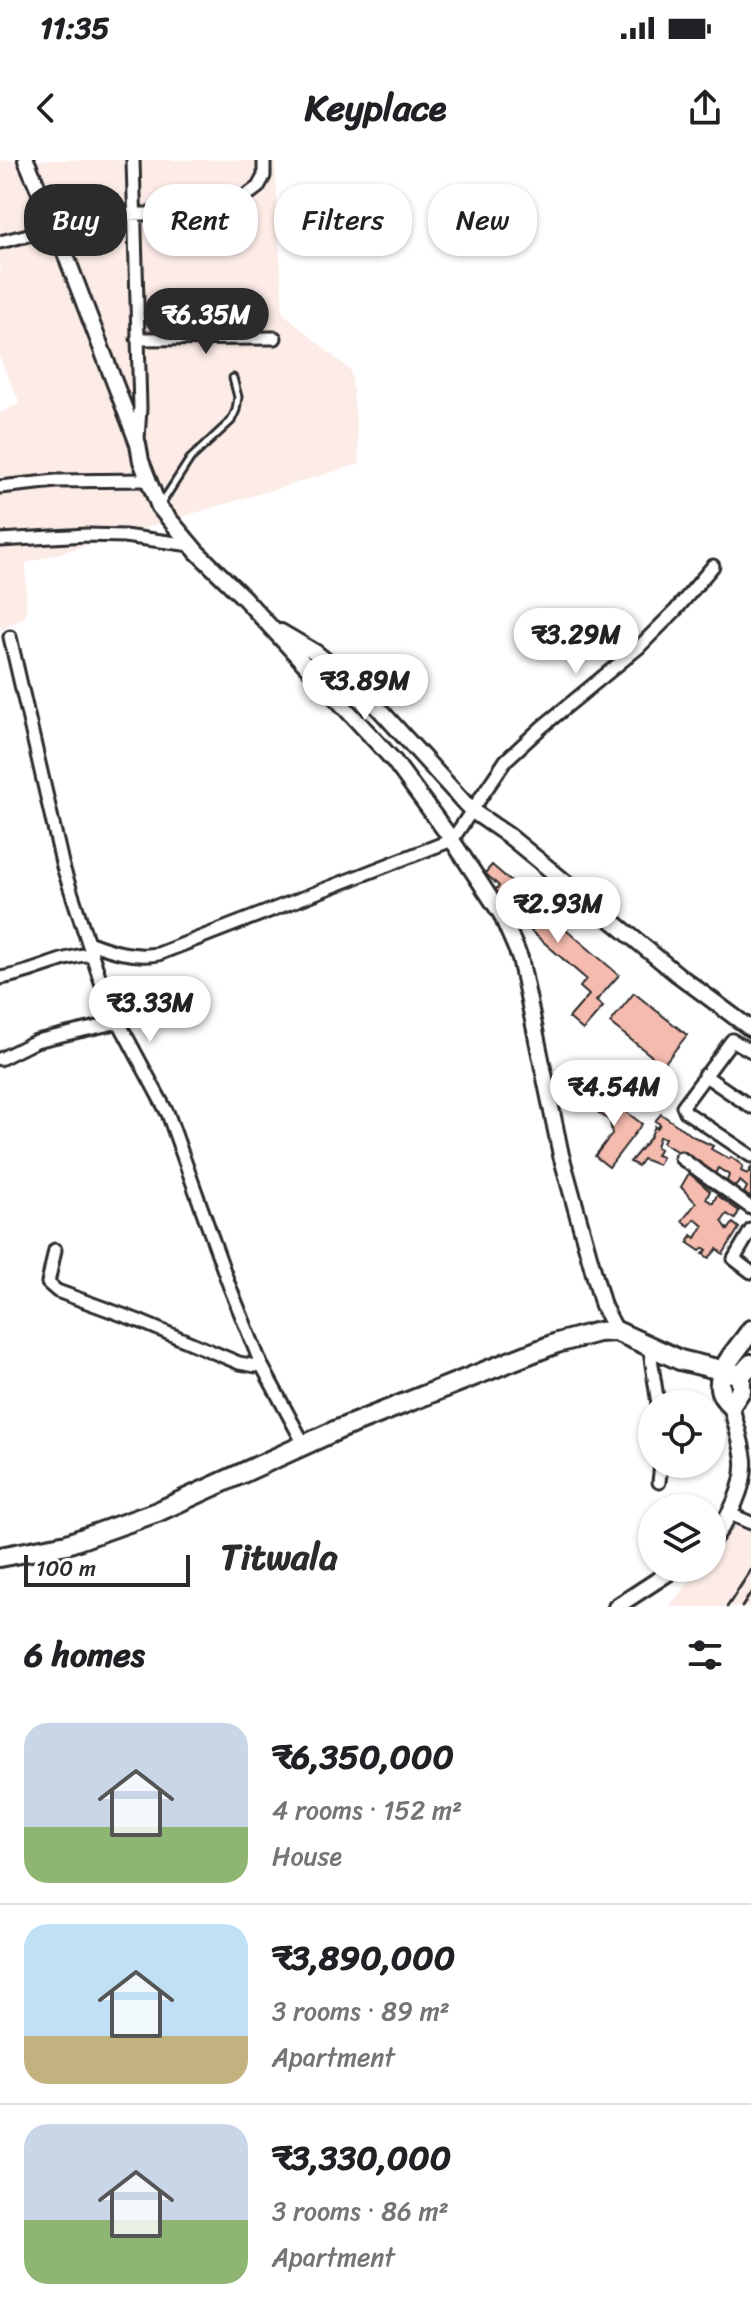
<!DOCTYPE html>
<html lang="en">
<head>
<meta charset="utf-8">
<style>
	:root { --surface:#fff; --page:#f2f2f2; --text:#202124; --muted:#757577; --line:#e0e0e0; --accent:#2b2b2b }
	body { margin:0; font-family:Sriracha,sans-serif; background:var(--page); color:var(--text); height:100vh; display:flex; flex-direction:column; font-size:30px; white-space:nowrap }
	* { box-sizing:border-box; margin:0 }
	p { font-size:26px; color:var(--muted) }
	.icon { flex:none; width:44px; height:44px; fill:none; stroke:currentColor; stroke-width:2; stroke-linecap:round; stroke-linejoin:round }
	.map { position:relative; height:1447px; overflow:hidden }
	.sheet { display:flex; flex-direction:column; background:var(--surface); flex:1 }
	.sheet>* { flex:none }
	.banner { position:absolute; left:24px; top:24px; width:704px; height:72px; display:flex; gap:16px }
	.buttons { position:absolute; left:638px; top:1230px; display:grid; gap:16px }
	.buttons a { display:grid; place-items:center; width:88px; height:88px; border-radius:50%; background:var(--surface); box-shadow:0 2px 6px #0004; font-size:40px }
	.scale { position:absolute; left:24px; bottom:20px; width:166px; box-sizing:border-box; padding-left:8px; border:4px solid #2b2b2b; border-top:0; font-size:22px; line-height:28px; white-space:nowrap; color:#2b2b2b; -webkit-text-stroke:6px #fff; paint-order:stroke }
	.price { position:absolute; translate:-50% -68px; padding:0 18px; border-radius:28px; background:#fff; color:#222; font-size:26px; line-height:52px; filter:drop-shadow(0 2px 4px #0008) }
	.price::after { content:''; position:absolute; left:50%; top:48px; width:24px; height:18px; margin-left:-12px; background:inherit; clip-path:polygon(0 0,100% 0,50% 100%) }
	.price.selected { background:var(--accent); color:#fff }
	ul { padding:0; list-style:none }
	li { display:flex; align-items:center; gap:24px; height:200px; padding:0 24px }
	li+li { border-top:2px solid var(--line) }
	li span { display:grid; place-items:center; flex:none; width:224px; height:160px; border-radius:24px; color:#555 }
	li>.icon { margin-inline-start:auto }
	span .icon { width:96px; height:96px; fill:#fffc; stroke-width:1 }
	li b { font-size:34px }
	h2 { display:flex; justify-content:space-between; align-items:center; height:96px; padding:0 24px; font-size:34px }
	.chip { padding:0 28px; border-radius:32px; background:var(--surface); box-shadow:0 2px 6px #0004; font-size:28px; line-height:72px }
	.chip.selected { background:var(--accent); color:#fff }
	.status { display:flex; justify-content:space-between; align-items:center; height:56px; padding:0 40px; background:var(--surface); direction:ltr }
	.status svg { height:22px; fill:currentColor }
	header { display:flex; justify-content:space-between; align-items:center; height:104px; padding:0 24px; background:var(--surface); font-size:36px; font-weight:700 }
	.map>svg:first-child { display:block }
	.built { fill:#fcebe7 }
	.building { fill:#f5bbae; stroke:#2b2b2b; stroke-width:2 }
	.lines { fill:none; stroke-linecap:round; stroke-linejoin:round }
	.service-casing { stroke:#2b2b2b; stroke-width:11 }
	.minor-casing { stroke:#2b2b2b; stroke-width:17 }
	.tertiary-casing { stroke:#2b2b2b; stroke-width:20 }
	.primary-casing { stroke:#2b2b2b; stroke-width:24 }
	.service { stroke:#fff; stroke-width:5 }
	.minor { stroke:#fff; stroke-width:11 }
	.tertiary { stroke:#fff; stroke-width:14 }
	.primary { stroke:#fff; stroke-width:18 }
	.rail { stroke:#2b2b2b; stroke-width:3 }
	.labels { text-anchor:middle; dominant-baseline:central; stroke-width:6; stroke-linejoin:round; paint-order:stroke }
	.district-label { font-size:36px; font-weight:bold; fill:#2b2b2b; stroke:#fff }
</style>
</head>
<body>
<div class="status"><b>11:35</b><svg viewBox="0 0 49 12"><path d="M0 12V9h3v3zM5 12V6h3v6zM10 12V3h3v9zM15 12V0h3v12zM26 1h20v11H26zM47 4h2v5h-2z"/></svg></div>
<header><svg class="icon" aria-label="back" viewBox="0 0 24 24"><path d="M15 5l-7 7 7 7"/></svg>Keyplace<svg class="icon" aria-label="share" viewBox="0 0 24 24"><path d="M12 15V3M7 8l5-5 5 5M5 13v7h14v-7"/></svg></header>
<div class="map">
<svg width="751" height="1447" viewBox="0 0 751 1447">
	<rect width="100%" height="100%" fill="#fff"/>
	<filter id="ink" filterUnits="userSpaceOnUse"><feTurbulence type="fractalNoise" baseFrequency=".0125" numOctaves="2"/><feDisplacementMap in="SourceGraphic" scale="16" xChannelSelector="R" yChannelSelector="G"/><feConvolveMatrix kernelMatrix="1 2 1 2 8 2 1 2 1" color-interpolation-filters="sRGB"/></filter>
	<g filter="url(#ink)">
		<path class="built" d="M0,0H275L283,153L351,211L360,304L26,403V456L0,471V253L20,243L0,199Z
			M736,1363L751,1372V1447H669L700,1408H712V1393Z"/>
		<path class="building" d="M492,705L619,815L596,841L603,847L583,870L569,858L589,835L580,827L586,819L494,739L498,734L494,731L499,726L485,713Z
			M634,833L687,875L663,905L610,863Z
			M599,931L642,964L609,1007L595,996L612,974L610,961L588,945Z
			M661,954L694,977L713,986L711,989L729,999L731,997L743,1006L741,1011L747,1014L751,1008V1038L744,1033L747,1027L740,1021L735,1027L727,1021L729,1015L718,1008L715,1014L663,983L665,978L659,977L656,987L660,989L656,995L662,997L658,1005L643,999L638,1006L630,1002L650,978L655,966L657,969L660,964L655,961Z
			M689,1013L710,1031L706,1039L713,1043L717,1035L739,1051L735,1059L727,1054L722,1061L728,1070L733,1063L739,1068L723,1094L717,1089L709,1098L703,1094L707,1090L704,1088L700,1091L688,1083L692,1075L696,1078L703,1066L695,1059L689,1066L682,1061L696,1043L681,1027Z"/>
		<g class="lines">
			<g class="service-casing">
				<path id="service" d="M161,344L190,299L231,261L236,250L238,237L233,218"/>
			</g>
			<g class="minor-casing">
				<path id="minor" d="M133,0L140,248L138,279
					M0,82L109,55L213,52L238,42L258,27L264,16V0
					M137,179L275,178
					M0,327L56,321L147,320
					M0,380L87,375L124,376L191,385
					M10,477L63,707L107,840L168,954L229,1125L261,1204L305,1286
					M88,782C111,791 133,798 158,794L452,680L506,600L543,566L638,488L675,451L713,406
					M0,818C35,813 57,797 92,794
					M751,891L732,880L683,946L686,952L751,996
					M0,899L36,881L119,862
					M704,915L751,947
					M681,998L751,1048
					M751,1070L734,1099L751,1112
					M55,1090L48,1123L57,1131L139,1161L239,1203L256,1206L261,1204
					M649,1185L658,1244
					M659,1322L661,1304
					M728,1353L751,1363"/>
			</g>
			<g class="tertiary-casing">
				<path id="tertiary" d="M26,0L55,67L138,284L141,301L159,347L197,392L243,437L394,601L452,680L501,754L520,798L561,995L603,1146L616,1171
					M281,472L315,492L361,529L471,650L509,676L677,814L751,869
					M712,1380C728,1361 746,1326 744,1300C742,1282 735,1263 731,1245
					M616,1447L676,1408"/>
			</g>
			<g class="primary-casing">
				<path id="primary" d="M751,1170C737,1192 702,1221 731,1245L741,1230V1215L751,1204
					M0,1397L67,1384L157,1352L337,1270L557,1183L598,1172L616,1171L680,1200L741,1215"/>
			</g>
			<use href="#service" class="service"/>
			<use href="#minor" class="minor"/>
			<use href="#tertiary" class="tertiary"/>
			<use href="#primary" class="primary"/>
			<path class="rail" d="M727,1447L751,1410
				M742,1447L751,1433"/>
		</g>
	</g>
	<g class="labels">
		<g class="district-label">
			<text x="279" y="1397">Titwala</text>
		</g>
	</g>
</svg>
<div class="buttons">
<a><svg class="icon" aria-label="locate" viewBox="0 0 24 24"><circle cx="12" cy="12" r="6"/><path d="M12 2v4M12 18v4M2 12h4M18 12h4"/></svg></a>
<a><svg class="icon" aria-label="layers" viewBox="0 0 24 24"><path d="M12 4l9 5-9 5-9-5zM3 14l9 5 9-5"/></svg></a>
</div>
<div class="scale">100 m</div>
<b class="price selected" style="left:206px;top:196px">₹6.35M</b>
<b class="price" style="left:576px;top:516px">₹3.29M</b>
<b class="price" style="left:365px;top:562px">₹3.89M</b>
<b class="price" style="left:558px;top:785px">₹2.93M</b>
<b class="price" style="left:150px;top:884px">₹3.33M</b>
<b class="price" style="left:614px;top:968px">₹4.54M</b>
<div class="banner">
<a class="chip selected">Buy</a>
<a class="chip">Rent</a>
<a class="chip">Filters</a>
<a class="chip">New</a>
</div>
</div>
<section class="sheet">
<h2>6 homes<svg class="icon" aria-label="filters" viewBox="0 0 24 24"><path d="M4 7h16M4 17h16"/><circle cx="9" cy="7" r="2"/><circle cx="15" cy="17" r="2"/></svg></h2>
<ul>
<li><span style="background:linear-gradient(#c9d6e8 65%,#8fb573 0)"><svg class="icon" aria-label="home" viewBox="0 0 24 24"><path d="M3 11l9-7 9 7M6 9v11h12V9"/></svg></span><div><b>₹6,350,000</b><p>4 rooms · 152 m²</p><p>House</p></div></li>
<li><span style="background:linear-gradient(#bfe0f5 70%,#c2b280 0)"><svg class="icon" aria-label="home" viewBox="0 0 24 24"><path d="M3 11l9-7 9 7M6 9v11h12V9"/></svg></span><div><b>₹3,890,000</b><p>3 rooms · 89 m²</p><p>Apartment</p></div></li>
<li><span style="background:linear-gradient(#c9d6e8 60%,#8fb573 0)"><svg class="icon" aria-label="home" viewBox="0 0 24 24"><path d="M3 11l9-7 9 7M6 9v11h12V9"/></svg></span><div><b>₹3,330,000</b><p>3 rooms · 86 m²</p><p>Apartment</p></div></li>
</ul>
</section>
</body>
</html>
